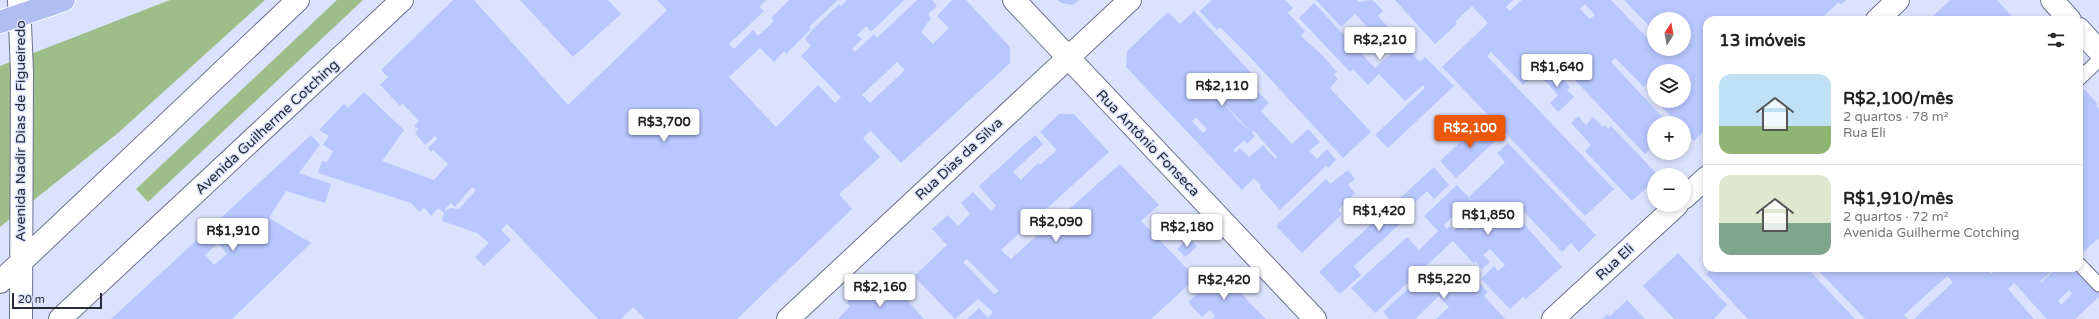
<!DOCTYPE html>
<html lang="pt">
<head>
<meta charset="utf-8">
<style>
	:root { --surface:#fff; --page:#f2f2f2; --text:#222; --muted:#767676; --line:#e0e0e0; --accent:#ea580c }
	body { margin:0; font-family:"Varela Round",sans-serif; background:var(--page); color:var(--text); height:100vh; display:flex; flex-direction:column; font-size:15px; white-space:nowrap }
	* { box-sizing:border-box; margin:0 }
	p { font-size:13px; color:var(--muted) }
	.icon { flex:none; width:22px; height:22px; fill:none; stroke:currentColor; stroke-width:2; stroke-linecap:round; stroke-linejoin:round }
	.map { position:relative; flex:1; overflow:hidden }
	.panel { position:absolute; left:1703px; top:16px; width:380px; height:256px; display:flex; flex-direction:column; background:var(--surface); border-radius:12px; box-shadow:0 2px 6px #0003 }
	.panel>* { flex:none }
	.needle { width:26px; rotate:11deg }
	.buttons { position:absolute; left:1647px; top:12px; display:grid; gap:8px }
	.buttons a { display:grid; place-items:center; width:44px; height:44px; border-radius:50%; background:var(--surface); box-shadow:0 2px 6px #0003; font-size:20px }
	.scale { position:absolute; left:12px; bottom:10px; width:90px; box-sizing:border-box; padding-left:4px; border:2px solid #272b37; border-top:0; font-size:11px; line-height:14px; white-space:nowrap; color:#272b37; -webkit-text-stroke:3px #dbe2fd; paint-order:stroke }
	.price { position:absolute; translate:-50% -34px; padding:0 9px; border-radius:4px; background:#fff; color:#222; font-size:13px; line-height:26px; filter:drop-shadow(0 1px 2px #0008) }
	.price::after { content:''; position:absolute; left:50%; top:24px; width:12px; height:9px; margin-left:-6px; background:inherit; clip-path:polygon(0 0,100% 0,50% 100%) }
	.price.current { background:var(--accent); color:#fff }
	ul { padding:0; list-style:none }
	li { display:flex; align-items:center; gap:12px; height:100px; padding:0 16px }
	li+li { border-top:1px solid var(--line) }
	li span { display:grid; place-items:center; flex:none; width:112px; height:80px; border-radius:12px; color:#555 }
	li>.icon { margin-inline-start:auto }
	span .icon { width:48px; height:48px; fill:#fffc; stroke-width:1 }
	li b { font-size:17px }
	h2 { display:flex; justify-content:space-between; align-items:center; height:48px; padding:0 16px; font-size:17px }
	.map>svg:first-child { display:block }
	.green { fill:#9dbe89 }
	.building { fill:#b8c7ff; fill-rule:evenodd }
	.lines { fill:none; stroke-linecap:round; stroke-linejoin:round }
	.service-casing { stroke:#69718f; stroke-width:15 }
	.minor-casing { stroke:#69718f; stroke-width:24 }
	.tertiary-casing { stroke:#69718f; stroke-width:24 }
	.secondary-casing { stroke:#69718f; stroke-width:24 }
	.trunk-casing { stroke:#fff; stroke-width:24 }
	.service { stroke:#fff; stroke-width:13 }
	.minor { stroke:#fff; stroke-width:22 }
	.tertiary { stroke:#fff; stroke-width:22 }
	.secondary { stroke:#fff; stroke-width:22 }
	.trunk { stroke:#b0bef2; stroke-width:22 }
	.labels { text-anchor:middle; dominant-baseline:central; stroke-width:3; stroke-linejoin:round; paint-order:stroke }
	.street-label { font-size:14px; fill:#272b37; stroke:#dbe2fd }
</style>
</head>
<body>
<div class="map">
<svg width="2099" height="319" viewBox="0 0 2099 319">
	<rect width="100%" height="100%" fill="#dbe2fd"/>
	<path class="green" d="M170,0H265L118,133L0,227V66Z
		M337,0H363L148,202L136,189Z"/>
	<path class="building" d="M453,0H474L568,105L667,10L657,0H766L759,7L764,11L729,44L734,49L753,30L758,36L774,21L771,18L789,0H838L809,27L811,29L786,54L784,51L774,62L760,48L729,77L776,127L818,85L835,103L841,97L801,56L811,46L805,39L811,31L839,4L841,6L847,0H904L871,32L866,26L857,35L862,39L852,49L855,52L874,34L877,38L917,0H932L937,6L928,14L931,18L921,32L933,44L949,28L937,16L952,0H966L1010,47V63L901,163L871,131L868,133L863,138L880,157L839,194L852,209L737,319H645L633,307L621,319H598L507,224L501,230L511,240L484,266L475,257L489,243L477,233L442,221L444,213L438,208L431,216L424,207L420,212L411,203L318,173L322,161L327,162L333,151L323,145L329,136L319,130L344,104L348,108L364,92L404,130L382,161L434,180L448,164L433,150L431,152L428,148L437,139L435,136L425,145L415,133L418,129L414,126L419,121L402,103L400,106L380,85L388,77L381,70ZM897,62L905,70L870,103L862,95ZM472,187L476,190L459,209L450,208L446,211L445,209L451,203L455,207Z
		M520,0H608L621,14L573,57Z
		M1058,0H1079L1073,5L1061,3Z
		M1212,0H1285L1293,8L1288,13L1305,31L1301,36L1322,55L1337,72L1334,74L1338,79L1330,88L1371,132L1343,158L1249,56L1220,27L1217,30L1200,11Z
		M1316,0H1357L1359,2L1373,0L1383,11L1378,16L1420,62L1425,57L1454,86L1388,148L1375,135L1425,88L1423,85L1405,101L1379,74L1368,85L1353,69L1350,72L1299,18L1314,3L1375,68L1392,53L1355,14L1341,27Z
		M1395,0H1513L1506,7L1510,11L1522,0H1611L1654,45V49L1660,51L1662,49H1684V19H1654V31L1624,0H1846L1841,5L1839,2L1819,20H1707V128L1694,141L1684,131V123H1677L1656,101H1684V71H1654V80L1653,79L1644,87L1615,58L1611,62L1668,123H1654V145L1645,154L1553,57L1523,85L1491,52L1487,56L1614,189L1585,216L1442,67L1488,23L1472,6L1455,22L1457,24L1435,44ZM1585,4L1595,15L1590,19L1580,9Z
		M1950,0H1997L2015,20H1933L1931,18Z
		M1194,11L1256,78L1254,80L1259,86L1256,90L1269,103L1261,111L1292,144L1308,129L1320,142L1309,151L1317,159L1327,149L1336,160L1328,168L1326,166L1280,210L1260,188L1261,185L1254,178L1242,190L1126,67L1127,51L1168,12L1180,24ZM1220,99L1252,133L1254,131L1277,157L1276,159L1263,145L1249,157L1240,148L1235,153L1234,150L1244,140L1247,144L1255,136L1236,118ZM1196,118L1207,129L1203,133L1192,121Z
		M1550,65L1570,87L1567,90L1574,97L1558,112L1550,103L1558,95L1540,76Z
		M1654,84V99L1647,91Z
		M2081,86L2098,104L2096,106L2099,109V238L2082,253L2079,250V151L2082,148L2079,145V88Z
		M1059,114H1074L1109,152L1001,250L1011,259L1066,209L1068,210L1120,164L1159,205L1141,221L1196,278L1151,319H967L979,308L988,318L993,312L978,299L955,319L914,276L947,245L932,229L948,215L958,226L970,214L961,203L973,192L991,211L996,206L979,186L1035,135L1043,144L1013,172L1021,180L1038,163L1040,165L1057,150L1040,132ZM967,259L999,291L994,294L963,262Z
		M1578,116L1586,125L1593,117L1603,127L1605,125L1608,129L1611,126L1658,175H1654V181L1632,201L1585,151L1591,145L1571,123Z
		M1485,119L1499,134L1493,140L1495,141L1456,178L1440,161Z
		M311,135L320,145L299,173L331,184L325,203L286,191L269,218L311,243L232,319H111ZM218,243L227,254L214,265L205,255Z
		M1508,143L1596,235L1579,252L1571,243L1562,252L1514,201L1508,206L1562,267L1526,299L1523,297L1510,309L1481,279L1494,266L1498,271L1505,265L1490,249L1483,255L1490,262L1482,269L1476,262L1474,264L1453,241L1375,313L1351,288L1407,237L1419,250L1438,231L1424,216L1457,185L1483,213L1469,197L1505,162L1497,153ZM1455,214L1468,228L1465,230L1460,224L1454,230L1450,226L1447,229L1444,225Z
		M1434,167L1449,185L1434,199L1427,191L1410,207L1414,211L1354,266L1361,275L1340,294L1319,272Z
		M1348,170L1355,179L1348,185L1355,193L1338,210L1342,214L1302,253L1276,226L1326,179L1330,184Z
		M1189,238L1197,246L1186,257L1177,249Z
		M1678,253L1727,305L1714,319H1674L1643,286Z
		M1713,268H1807L1855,319H1748L1706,274Z
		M1816,268H1986L1991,274L1994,271L1991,268H2077L2099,291V297L2075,319H2047L2014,283L2008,289L2034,319H1914L1953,282L1947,276L1904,315L1908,319H1865ZM2051,271L2052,272L2041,283L2040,282ZM2069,290L2072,294L2061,305L2058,301Z
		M1434,270L1449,287L1456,280L1458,291L1473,276L1488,292L1484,296L1505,319H1436L1449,307L1439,296L1415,319H1389L1383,312L1424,274L1427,278Z
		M1221,271L1251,304L1266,319H1212L1215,316L1210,310L1202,317L1188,302Z
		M863,287L881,306L898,290L924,319H838L850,306L846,303Z
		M1627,300L1645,319H1602L1608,314L1610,316Z"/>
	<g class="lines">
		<g class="service-casing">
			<path id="service" d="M2079,79L2099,60
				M2079,264L2099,285"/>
		</g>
		<g class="minor-casing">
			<path id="minor" d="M1014,0L1315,319
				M1877,20L1898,0
				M1684,198L1707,177
				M788,319L1130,0
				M1553,319L1677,205"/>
		</g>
		<g class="tertiary-casing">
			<path id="tertiary" d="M2052,0L2070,20
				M2079,29L2099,51"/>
		</g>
		<g class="secondary-casing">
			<path id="secondary" d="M19,0L22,72L21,319
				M0,282L298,0
				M60,319L402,0"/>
		</g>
		<g class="trunk-casing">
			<path id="trunk" d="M0,22L64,0"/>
		</g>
		<use href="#service" class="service"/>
		<use href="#minor" class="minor"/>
		<use href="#tertiary" class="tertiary"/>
		<use href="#secondary" class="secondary"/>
		<use href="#trunk" class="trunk"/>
	</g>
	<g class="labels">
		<g class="street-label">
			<text transform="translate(267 127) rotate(-43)">Avenida Guilherme Cotching</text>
			<text transform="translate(20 131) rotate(-90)">Avenida Nadir Dias de Figueiredo</text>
			<text transform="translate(1148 143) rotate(46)">Rua Antônio Fonseca</text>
			<text transform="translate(959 159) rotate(-43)">Rua Dias da Silva</text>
			<text transform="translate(1615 262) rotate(-43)">Rua Eli</text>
		</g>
	</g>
</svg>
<div class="buttons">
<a><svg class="needle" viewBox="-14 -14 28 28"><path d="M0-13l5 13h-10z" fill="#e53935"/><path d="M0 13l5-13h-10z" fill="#767676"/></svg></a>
<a><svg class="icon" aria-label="layers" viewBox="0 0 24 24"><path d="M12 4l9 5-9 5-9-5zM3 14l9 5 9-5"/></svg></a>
<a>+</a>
<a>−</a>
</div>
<div class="scale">20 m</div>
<b class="price" style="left:1380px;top:61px">R$2,210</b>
<b class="price" style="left:1557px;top:88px">R$1,640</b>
<b class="price" style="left:1222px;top:107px">R$2,110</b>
<b class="price" style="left:664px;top:143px">R$3,700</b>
<b class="price current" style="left:1470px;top:149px">R$2,100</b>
<b class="price" style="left:1379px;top:232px">R$1,420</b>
<b class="price" style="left:1488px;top:236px">R$1,850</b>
<b class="price" style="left:1056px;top:243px">R$2,090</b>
<b class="price" style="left:1187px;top:248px">R$2,180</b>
<b class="price" style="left:233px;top:252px">R$1,910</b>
<b class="price" style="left:1444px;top:300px">R$5,220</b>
<b class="price" style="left:1224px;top:301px">R$2,420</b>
<b class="price" style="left:880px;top:308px">R$2,160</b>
<section class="panel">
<h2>13 imóveis<svg class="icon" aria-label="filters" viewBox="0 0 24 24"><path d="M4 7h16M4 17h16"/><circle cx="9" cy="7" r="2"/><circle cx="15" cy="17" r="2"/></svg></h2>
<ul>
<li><span style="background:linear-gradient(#bfe0f5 65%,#8fb573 0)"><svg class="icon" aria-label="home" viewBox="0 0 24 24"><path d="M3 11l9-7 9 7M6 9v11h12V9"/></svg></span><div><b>R$2,100/mês</b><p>2 quartos · 78 m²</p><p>Rua Eli</p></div></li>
<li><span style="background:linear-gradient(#dfe7d0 60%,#7fa58c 0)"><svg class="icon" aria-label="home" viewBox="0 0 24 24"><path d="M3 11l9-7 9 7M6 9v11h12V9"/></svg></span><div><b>R$1,910/mês</b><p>2 quartos · 72 m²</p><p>Avenida Guilherme Cotching</p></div></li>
</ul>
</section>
</div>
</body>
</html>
